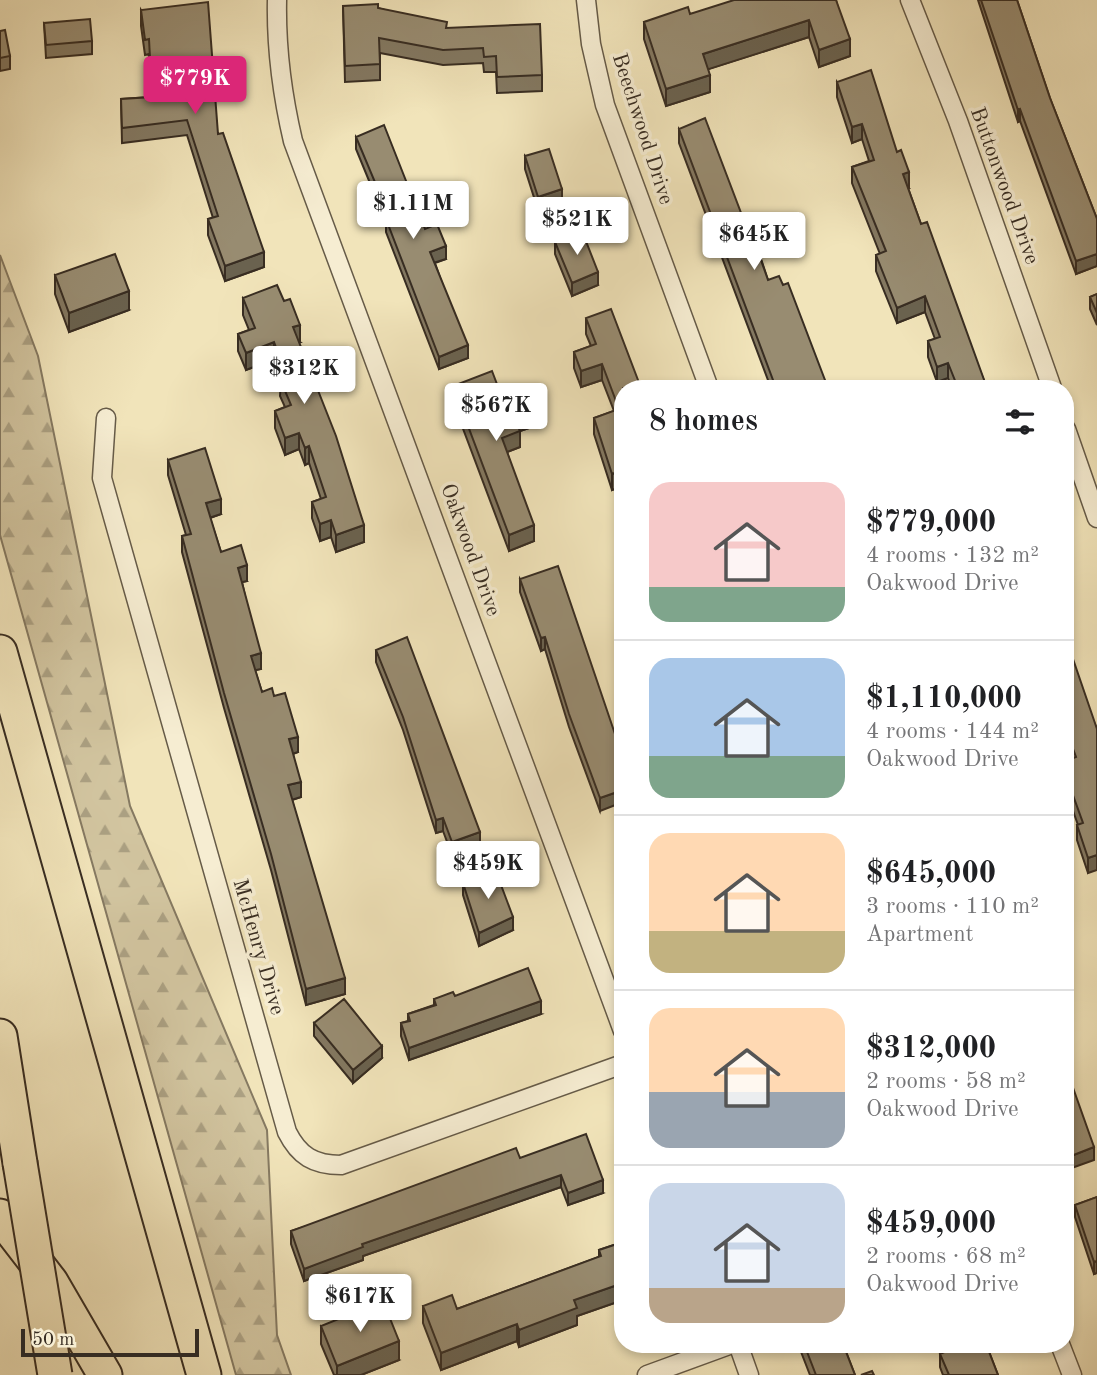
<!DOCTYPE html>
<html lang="en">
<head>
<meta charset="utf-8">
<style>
	:root { --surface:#fff; --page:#f2f2f2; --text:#202124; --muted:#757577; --line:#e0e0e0; --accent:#db2777 }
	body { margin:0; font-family:"Old Standard TT",serif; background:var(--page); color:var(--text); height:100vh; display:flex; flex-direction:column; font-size:26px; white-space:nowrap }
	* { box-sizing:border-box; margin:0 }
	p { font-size:23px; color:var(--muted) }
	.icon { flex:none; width:38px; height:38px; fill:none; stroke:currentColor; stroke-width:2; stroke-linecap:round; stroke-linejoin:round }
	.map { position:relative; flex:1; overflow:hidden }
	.details { position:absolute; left:614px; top:380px; width:460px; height:973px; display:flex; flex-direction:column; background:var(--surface); border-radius:28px; box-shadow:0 4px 10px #0003 }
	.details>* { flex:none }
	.scale { position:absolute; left:21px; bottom:18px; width:178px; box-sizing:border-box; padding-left:7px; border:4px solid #382d22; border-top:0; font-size:19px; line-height:24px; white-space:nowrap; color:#382d22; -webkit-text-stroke:5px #f6edd2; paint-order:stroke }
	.price { position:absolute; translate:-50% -60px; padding:0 16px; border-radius:7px; background:#fff; color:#222; font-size:23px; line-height:46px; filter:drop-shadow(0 2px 4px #0008) }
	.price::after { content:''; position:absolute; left:50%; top:42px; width:21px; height:16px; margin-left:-10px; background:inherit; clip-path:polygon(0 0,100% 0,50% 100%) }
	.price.on { background:var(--accent); color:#fff }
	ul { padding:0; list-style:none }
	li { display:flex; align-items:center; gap:21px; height:175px; padding:0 35px }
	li+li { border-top:2px solid var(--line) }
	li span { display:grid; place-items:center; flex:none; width:196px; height:140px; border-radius:21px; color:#555 }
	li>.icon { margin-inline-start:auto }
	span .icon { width:84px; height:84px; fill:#fffc; stroke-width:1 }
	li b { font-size:30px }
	h2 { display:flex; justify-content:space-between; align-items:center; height:84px; padding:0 35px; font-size:30px }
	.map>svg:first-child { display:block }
	.forest { fill:url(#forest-firs); stroke:#857961; stroke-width:2 }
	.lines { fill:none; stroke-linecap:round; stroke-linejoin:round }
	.street-casing { stroke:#665b48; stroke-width:21 }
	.highway-casing { stroke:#382d22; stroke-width:37 }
	.street { stroke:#f6edd2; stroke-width:18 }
	.highway { stroke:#f1e4ba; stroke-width:33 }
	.highway-bridge-casing { stroke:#382d22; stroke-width:37; stroke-linecap:butt }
	.highway-bridge { stroke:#f1e4ba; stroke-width:33 }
	.wall { fill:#837861; stroke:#382d22; stroke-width:2 }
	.shaded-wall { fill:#6a624f; stroke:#382d22; stroke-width:2 }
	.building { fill:#988c71; stroke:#382d22; stroke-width:2 }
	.labels { text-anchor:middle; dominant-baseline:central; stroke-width:7; stroke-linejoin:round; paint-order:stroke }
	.street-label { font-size:21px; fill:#382d22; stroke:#f6edd2 }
</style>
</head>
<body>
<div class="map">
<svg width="1097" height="1375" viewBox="0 0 1097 1375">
	<defs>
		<pattern id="forest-firs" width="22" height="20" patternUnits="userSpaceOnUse" patternTransform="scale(1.75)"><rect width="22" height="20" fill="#d2c5a0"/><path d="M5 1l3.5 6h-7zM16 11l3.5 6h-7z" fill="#aba082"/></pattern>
	</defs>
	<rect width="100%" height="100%" fill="#f1e4ba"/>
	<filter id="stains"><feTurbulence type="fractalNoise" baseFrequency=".00286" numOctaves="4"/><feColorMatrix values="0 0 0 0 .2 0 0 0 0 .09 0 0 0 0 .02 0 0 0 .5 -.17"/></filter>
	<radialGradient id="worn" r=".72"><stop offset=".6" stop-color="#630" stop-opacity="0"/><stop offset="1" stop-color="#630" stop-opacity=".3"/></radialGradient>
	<path class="forest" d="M0,255L38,356L130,806L267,1130L277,1335L291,1375H236L0,535Z"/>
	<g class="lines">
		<g class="street-casing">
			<path id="street" d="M277,0C276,49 282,94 293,141L623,1031
				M586,0L591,44L605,105L709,388
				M910,0L958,121L1052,388
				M106,418L102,478L287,1132C299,1156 314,1165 341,1165L623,1064
				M1066,429L1097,518
				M738,1344L749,1375
				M1060,1344L1072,1375
				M647,1375L732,1344"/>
		</g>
		<g class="highway-casing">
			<path id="highway" d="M0,652L204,1375
				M0,1036L20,1163
				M0,1216L51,1282L105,1375"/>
		</g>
		<use href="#street" class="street"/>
		<use href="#highway" class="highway"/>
		<g class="highway-bridge-casing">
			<path id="highway-bridge" d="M20,1163L55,1375"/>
		</g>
		<use href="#highway-bridge" class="highway-bridge"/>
	</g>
	<path class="wall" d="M836,0L850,56L819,67L809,37L708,69L710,92L666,106L644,39V22L690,14Z
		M978,0H1017L1050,98L1097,219V266L1076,274L1020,121L1018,122Z
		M343,6L378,8L447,28L542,75V91L497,93L496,72H484L483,63L443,65L380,53V80L345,82Z
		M141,10L218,134L264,267L225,281L208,235V219L213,218L187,135L122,143L121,99L151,97L149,54L145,55L141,26Z
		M44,23L92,41V54L46,58Z
		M0,31L10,56V69L0,71Z
		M837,82L909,188H908L921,224L987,388H952L948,378L937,382L928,357V341L935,339L925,312L897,323L876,271V255L880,254L852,183V167L869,161L862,139L852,143L837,97Z
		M679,129L743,218L765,254L760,256L768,280L828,388H771L679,143Z
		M356,137L425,229L446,259L435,263L468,358L439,369L386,232V222L356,149Z
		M525,156L562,202L538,210L525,169Z
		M555,242L598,285L572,296L555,254Z
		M55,275L129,310L69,332L55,294Z
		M1097,294V325L1090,309V297Z
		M243,298L300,342H299L364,542L336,552L331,537L320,541L312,518V502L321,499L309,463L305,465L299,449L285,455L275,428V411L285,407L280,396L281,379L274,359L246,370L238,351V334L249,330L243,315Z
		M586,318L623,388V486L612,490L594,434V418L614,411L602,380L581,387L574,368V352L591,346L586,334Z
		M453,386L503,400L529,428L520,431V447L507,452L534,541L509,551L453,402Z
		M168,460L221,514L210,518L221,552L247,581L242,582L261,669L255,670L262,692L274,696L298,752L293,754L301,797L292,800L345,994L306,1005L271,870L224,708L182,552V536L186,535L168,475Z
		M520,579L615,734L600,811L569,727L545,649L541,651L520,592Z
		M376,650L480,844L452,855L443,831L436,833L403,730L376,662Z
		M1066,661L1097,729L1088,873L1077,840V825H1078L1066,791V761L1071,759L1066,745Z
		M623,827V865L616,844V829Z
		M463,883L513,930L479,946L463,895Z
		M455,996L541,1014L409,1060L401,1036V1023L408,1021V1014L434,1005V999Z
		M314,1023L382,1058L353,1083L314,1036Z
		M520,1158L603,1193L568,1205L561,1187L363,1256V1260L304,1281L291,1244V1231Z
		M1097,1197V1273L1094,1274L1075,1217V1205Z
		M623,1242V1300L577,1316V1325L519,1347L517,1341L441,1370L423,1323V1306L457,1309L599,1257V1250Z
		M321,1326L399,1360L361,1375H334L321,1344Z
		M798,1344H843L855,1375H810Z
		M941,1344H986L998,1375H943L940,1367V1354L944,1352Z"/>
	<path class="shaded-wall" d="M809,20V37L703,71V54Z
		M850,39V56L819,67V50Z
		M710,75V92L666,106V89Z
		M1020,109V121L1018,122V110Z
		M862,124V139L852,143V127Z
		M909,172V188L903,190V174Z
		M562,189V202L538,210V197Z
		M765,239V254L755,258V243Z
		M446,246V259L430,264V252Z
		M264,252V267L225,281V266Z
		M1097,254V266L1076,274V261Z
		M598,272V285L572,296V283Z
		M129,291V310L69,332V313Z
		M925,296V312L897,323V308Z
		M300,325V342L293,344V327Z
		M274,342V359L246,370V353Z
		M468,345V358L439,369V357Z
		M948,363V378L937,382V367Z
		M602,364V380L581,387V371Z
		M529,412V428L520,431V447L502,454V438L514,417Z
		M299,433V449L285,455V438Z
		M309,446V463L305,465V448Z
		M623,470V486L612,490V474Z
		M221,499V514L206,519V503Z
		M331,520V537L320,541V524Z
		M364,525V542L336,552V535Z
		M534,525V541L509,551V535Z
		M247,565V581L238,583V568Z
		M545,637V649L541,651V638Z
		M261,653V669L251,671V656Z
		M298,737V752L289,755V739Z
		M301,782V797L288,801V785Z
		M623,790V802L600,811V798Z
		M443,818V831L436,833V820Z
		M480,832V844L452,855V842Z
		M1097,855V870L1088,873V858Z
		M513,917V930L479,946V933Z
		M345,978V994L306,1005V989Z
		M541,1001V1014L409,1060V1048Z
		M382,1046V1058L353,1083V1070Z
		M1094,1147V1160L1066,1170V1158Z
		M561,1175V1187L363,1256V1260L304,1281V1269L362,1244Z
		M603,1180V1193L568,1205V1193Z
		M1097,1261V1273L1094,1274V1262Z
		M623,1283V1300L577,1316V1325L519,1347V1330L574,1300Z
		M517,1324V1341L441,1370V1353Z
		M399,1341V1360L361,1375H337V1366Z"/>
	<path class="building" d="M734,0H836L850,39L819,50L809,20L703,54L710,75L666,89L644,22L688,7L690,14Z
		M981,0H1017L1050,98L1097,219V254L1076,261L1020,109L1018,110Z
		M208,2L218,134L223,133L264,252L225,266L208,219L218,216L187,120L122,128L121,99L152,97L149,39L145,40L141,10Z
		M378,4V8L447,22L446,28L540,24L542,75L497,77L496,56L484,57L483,48L443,50L379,38L380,64L345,66L343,6Z
		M90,19L92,41L46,45L44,23Z
		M5,30L10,56L0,58V31Z
		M871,70L897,152L901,150L909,172L903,174L921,224L927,222L987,388H958L948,363L937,367L928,341L940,337L925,296L897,308L876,255L886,251L852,167L874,160L862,124L852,127L837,82Z
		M705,118L743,218L756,214L765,239L755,243L768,280L779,276L783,285L788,283L828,388H776L679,129Z
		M384,125L425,229L437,224L446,246L430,252L468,345L439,357L386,219L390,218L356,137Z
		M549,149L562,189L538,197L525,156Z
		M582,231L598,272L572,283L555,242Z
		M115,254L129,291L69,313L55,275Z
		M277,285L284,301L290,299L300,325L293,327L336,436L364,525L336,535L331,520L320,524L312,502L326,497L309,446L305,448L299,433L285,438L275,411L291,405L280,379L287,377L274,342L246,353L238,334L255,328L243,298Z
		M1097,294V313L1090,297Z
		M611,309L641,388H623V470L612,474L594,418L619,409L602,364L581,371L574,352L596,344L586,318Z
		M492,371L503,400L521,393L529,412L514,417L520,431L502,438L534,525L509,535L453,386Z
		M205,448L221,499L206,503L221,552L241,545L247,565L238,568L261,653L251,656L262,692L272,688L274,696L285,693L298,737L289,739L301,782L288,785L345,978L306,989L271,854L224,693L182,536L191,534L168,460Z
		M558,566L615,734L623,731V790L600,798L569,714L545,637L541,638L520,579Z
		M407,637L480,832L452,842L443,818L436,820L403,717L376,650Z
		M1073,659L1097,729V855L1088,858L1077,825L1083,823L1066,776V761L1076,757L1066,730V661Z
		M623,827V850L616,829Z
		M495,869L513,917L479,933L463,883Z
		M528,968L541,1001L409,1048L401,1023L410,1021L408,1014L436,1005L434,999L453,992L455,996Z
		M344,999L382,1046L353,1070L314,1023Z
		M1066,1068L1094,1147L1066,1158Z
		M586,1134L603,1180L568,1193L561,1175L362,1244L363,1247L304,1269L291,1231L516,1148L520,1158Z
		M1097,1197V1261L1094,1262L1075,1205Z
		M623,1242V1283L574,1300L577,1308L519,1330L517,1324L441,1353L423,1306L452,1295L457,1309L601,1256L599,1250Z
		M383,1301L399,1341L337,1366L321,1326Z
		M804,1344H843L855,1375H816Z
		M946,1344H986L998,1375H949L940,1354L949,1350Z
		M872,1371L874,1375H861Z"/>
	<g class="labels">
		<g class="street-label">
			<text transform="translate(642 129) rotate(72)">Beechwood Drive</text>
			<text transform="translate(1004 186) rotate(70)">Buttonwood Drive</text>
			<text transform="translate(470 550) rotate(70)">Oakwood Drive</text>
			<text transform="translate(258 947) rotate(74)">McHenry Drive</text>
		</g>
	</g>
	<rect width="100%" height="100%" filter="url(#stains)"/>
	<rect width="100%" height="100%" fill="url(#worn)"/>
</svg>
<div class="scale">50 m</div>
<b class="price on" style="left:195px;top:116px">$779K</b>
<b class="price" style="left:413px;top:241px">$1.11M</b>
<b class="price" style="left:577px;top:257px">$521K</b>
<b class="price" style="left:754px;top:272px">$645K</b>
<b class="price" style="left:304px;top:406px">$312K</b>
<b class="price" style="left:496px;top:443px">$567K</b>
<b class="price" style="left:488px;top:901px">$459K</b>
<b class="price" style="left:360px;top:1334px">$617K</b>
<section class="details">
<h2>8 homes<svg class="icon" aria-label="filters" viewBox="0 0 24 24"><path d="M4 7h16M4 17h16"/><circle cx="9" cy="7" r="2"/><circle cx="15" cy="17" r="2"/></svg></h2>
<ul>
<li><span style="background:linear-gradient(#f6c9c9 75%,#7fa58c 0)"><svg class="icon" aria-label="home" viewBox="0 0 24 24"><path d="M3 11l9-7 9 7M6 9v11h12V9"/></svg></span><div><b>$779,000</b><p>4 rooms · 132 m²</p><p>Oakwood Drive</p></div></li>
<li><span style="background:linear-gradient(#a9c7e8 70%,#7fa58c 0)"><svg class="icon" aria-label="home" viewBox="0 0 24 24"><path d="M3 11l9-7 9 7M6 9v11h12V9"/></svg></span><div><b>$1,110,000</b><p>4 rooms · 144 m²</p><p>Oakwood Drive</p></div></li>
<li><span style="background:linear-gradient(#ffd9b3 70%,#c2b280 0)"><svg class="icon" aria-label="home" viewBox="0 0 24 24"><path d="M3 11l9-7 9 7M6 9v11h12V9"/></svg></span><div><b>$645,000</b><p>3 rooms · 110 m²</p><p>Apartment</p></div></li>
<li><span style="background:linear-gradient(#ffd9b3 60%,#9aa5b1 0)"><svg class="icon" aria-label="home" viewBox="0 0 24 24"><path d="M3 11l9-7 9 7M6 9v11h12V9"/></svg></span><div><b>$312,000</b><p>2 rooms · 58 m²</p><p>Oakwood Drive</p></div></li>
<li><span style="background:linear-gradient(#c9d6e8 75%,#b9a48a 0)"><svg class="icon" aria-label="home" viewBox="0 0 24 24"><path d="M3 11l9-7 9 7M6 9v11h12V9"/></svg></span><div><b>$459,000</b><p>2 rooms · 68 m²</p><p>Oakwood Drive</p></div></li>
</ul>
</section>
</div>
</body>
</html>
